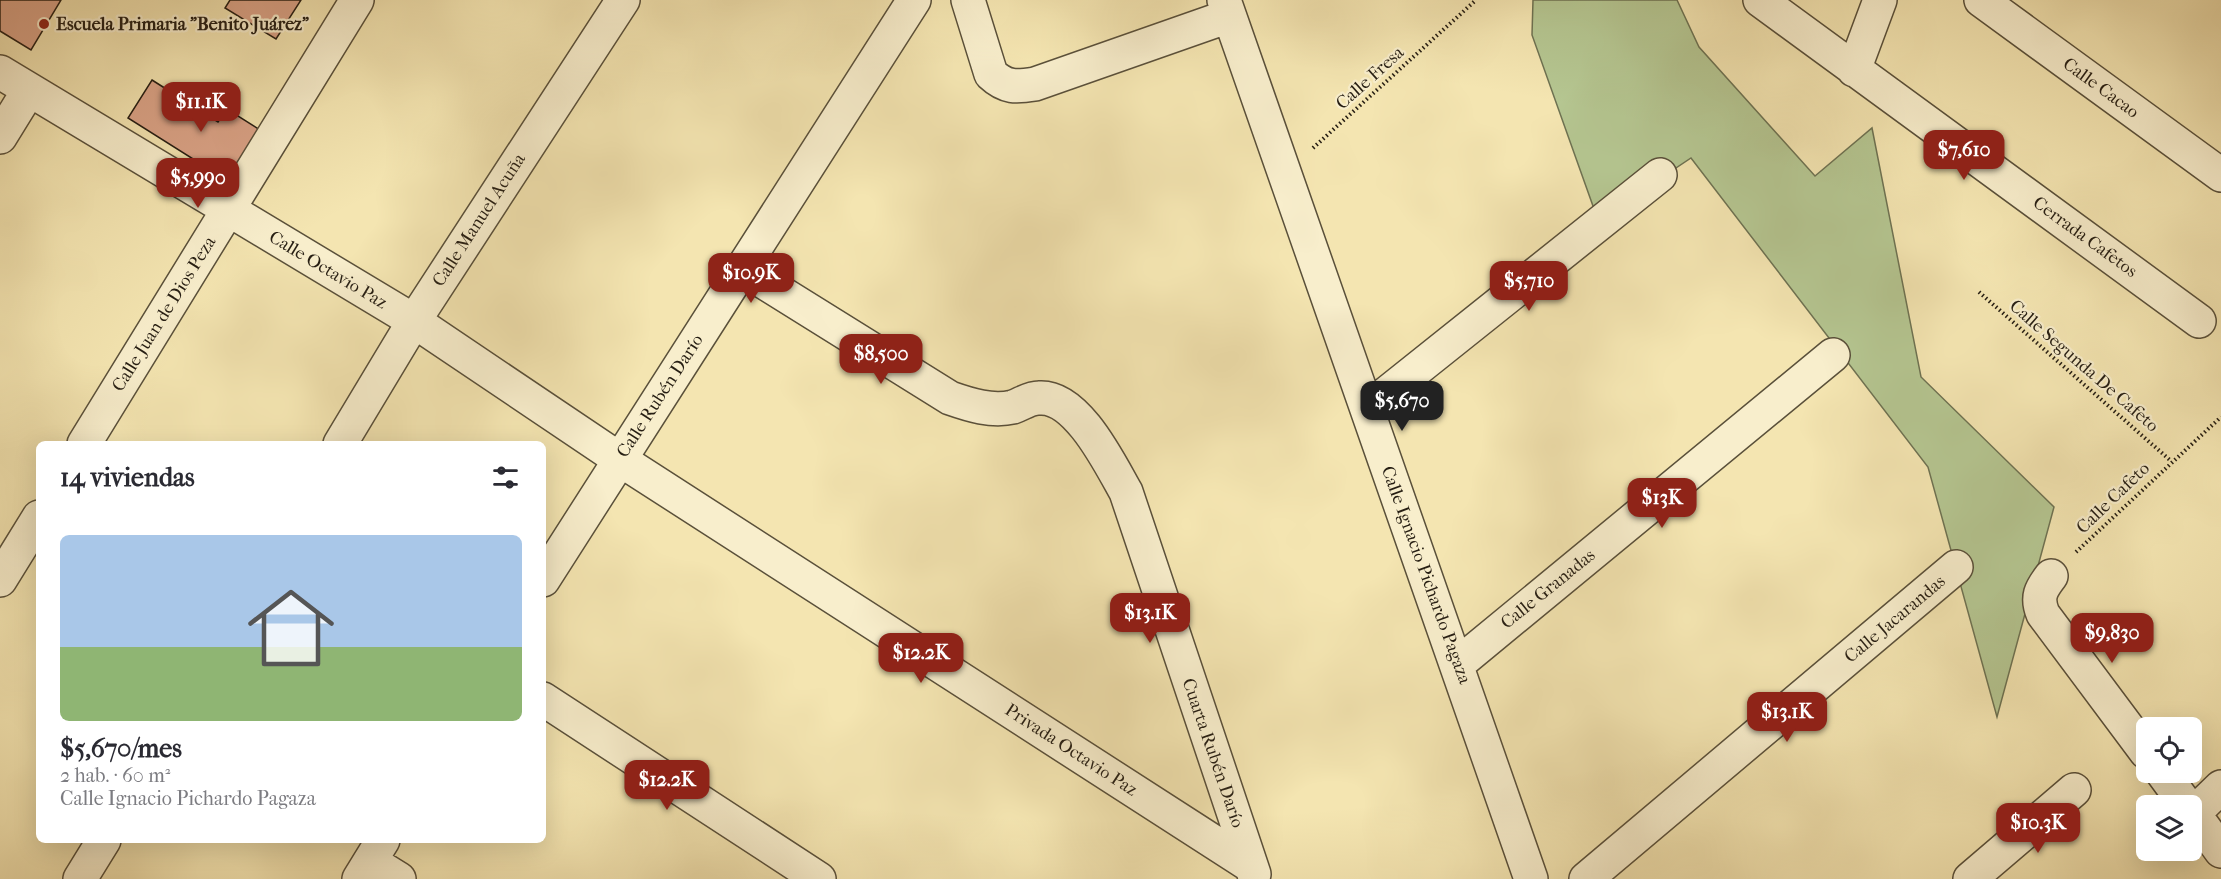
<!DOCTYPE html>
<html lang="es">
<head>
<meta charset="utf-8">
<style>
	:root { --surface:#fff; --page:#f7f7f7; --text:#2b2b33; --muted:#7c7c81; --line:#e1e1e2; --accent:#8f2418 }
	body { margin:0; font-family:"IM FELL French Canon",serif; background:var(--page); color:var(--text); height:100vh; display:flex; flex-direction:column; font-size:22px; white-space:nowrap }
	* { box-sizing:border-box; margin:0 }
	p { font-size:20px; color:var(--muted) }
	.icon { flex:none; width:33px; height:33px; fill:none; stroke:currentColor; stroke-width:2; stroke-linecap:round; stroke-linejoin:round }
	.map { position:relative; flex:1; overflow:hidden }
	.side { position:absolute; left:36px; top:441px; width:510px; height:402px; display:flex; flex-direction:column; background:var(--surface); border-radius:9px; box-shadow:0 6px 24px #0002 }
	.side>* { flex:none }
	.buttons { position:absolute; left:2136px; top:717px; display:grid; gap:12px }
	.buttons a { display:grid; place-items:center; width:66px; height:66px; border-radius:9px; background:var(--surface); box-shadow:0 6px 24px #0002; font-size:30px }
	.price { position:absolute; translate:-50% -51px; padding:0 14px; border-radius:12px; background:var(--accent); color:#fff; font-size:20px; line-height:39px; filter:drop-shadow(0 2px 3px #0008) }
	.price::after { content:''; position:absolute; left:50%; top:36px; width:18px; height:14px; margin-left:-9px; background:inherit; clip-path:polygon(0 0,100% 0,50% 100%) }
	.price.on { background:#222; color:#fff }
	ul { padding:0; list-style:none }
	li { display:grid; align-content:center; gap:12px; height:318px; padding:0 24px }
	li+li { border-top:2px solid var(--line) }
	li span { display:grid; place-items:center; height:186px; border-radius:9px; color:#555 }
	li>.icon { margin-inline-start:auto }
	span .icon { width:108px; height:108px; fill:#fffc; stroke-width:1 }
	li b { font-size:26px }
	h2 { display:flex; justify-content:space-between; align-items:center; height:72px; padding:0 24px; font-size:26px }
	.map>svg:first-child { display:block }
	.green { fill:#b5c691; stroke:#6e7252; stroke-width:1.5 }
	.building { fill:#daa387; stroke:#261e13; stroke-width:1.5 }
	.lines { fill:none; stroke-linecap:round; stroke-linejoin:round }
	.minor-casing { stroke:#5a503a; stroke-width:36 }
	.path { stroke:#261e13; stroke-width:4; stroke-dasharray:1.5 3; stroke-linecap:butt }
	.minor { stroke:#f8eecc; stroke-width:33 }
	.poi-dot { fill:#8f2418; stroke:#f8eecc; stroke-width:2 }
	.labels { text-anchor:middle; dominant-baseline:central; stroke-width:4.5; stroke-linejoin:round; paint-order:stroke }
	.poi-label { font-size:18px; font-weight:bold; fill:#261e13; stroke:#f8eecc; text-anchor:start }
	.street-label { font-size:18px; fill:#261e13; stroke:#f8eecc }
</style>
</head>
<body>
<div class="map">
<svg width="2221" height="879" viewBox="0 0 2221 879">
	<rect width="100%" height="100%" fill="#f4e5b1"/>
	<filter id="stains"><feTurbulence type="fractalNoise" baseFrequency=".00333" numOctaves="4"/><feColorMatrix values="0 0 0 0 .2 0 0 0 0 .09 0 0 0 0 .02 0 0 0 .5 -.17"/></filter>
	<radialGradient id="worn" r=".72"><stop offset=".6" stop-color="#630" stop-opacity="0"/><stop offset="1" stop-color="#630" stop-opacity=".3"/></radialGradient>
	<path class="green" d="M1533,0H1677L1699,47L1815,176L1872,128L1921,377L2054,507L1997,717L1928,467L1691,158L1598,220L1532,35Z"/>
	<path class="building" d="M0,0H61L31,50L0,31Z
		M230,0H301L276,39L225,8Z
		M152,80L218,122L227,109L271,137L239,188L128,118Z"/>
	<g class="lines">
		<g class="minor-casing">
			<path id="minor" d="M968,0L991,74C1006,88 1016,87 1035,84L1229,16
				M1224,0L1531,879
				M1760,0L2199,321
				M1981,0L2221,175
				M1854,70L1880,0
				M0,72L414,321L619,459L1251,866
				M0,137L29,90
				M743,269L950,398C970,405 992,412 1013,407C1022,404 1029,398 1039,398C1077,395 1110,464 1126,492L1254,874
				M1367,409L1660,175
				M84,444L357,0
				M340,444L414,321L623,0
				M2051,576C2041,589 2036,597 2043,614L2146,752
				M0,580L39,517
				M543,580L914,0
				M1458,664L1833,355
				M543,699L819,879
				M2162,772L2187,806
				M2192,811L2221,851
				M2193,814L2221,787
				M370,861L399,879
				M80,879L104,840
				M359,879L383,840
				M1586,879L1956,567
				M1970,879L2074,790"/>
		</g>
		<path class="path" d="M1313,148L1476,0
			M1979,292L2171,461
			M2076,552L2221,417"/>
		<use href="#minor" class="minor"/>
	</g>
	<circle class="poi-dot" cx="44" cy="24" r="6"/>
	<g class="labels">
		<g class="poi-label">
			<text x="56" y="24">Escuela Primaria "Benito Juárez"</text>
		</g>
		<g class="street-label">
			<text transform="translate(1370 78) rotate(-42)">Calle Fresa</text>
			<text transform="translate(2101 88) rotate(36)">Calle Cacao</text>
			<text transform="translate(479 220) rotate(-57)">Calle Manuel Acuña</text>
			<text transform="translate(2085 237) rotate(36)">Cerrada Cafetos</text>
			<text transform="translate(328 270) rotate(31)">Calle Octavio Paz</text>
			<text transform="translate(164 314) rotate(-58)">Calle Juan de Dios Peza</text>
			<text transform="translate(2084 366) rotate(41)">Calle Segunda De Cafeto</text>
			<text transform="translate(660 396) rotate(-57)">Calle Rubén Darío</text>
			<text transform="translate(2113 498) rotate(-44)">Calle Cafeto</text>
			<text transform="translate(1426 575) rotate(70)">Calle Ignacio Pichardo Pagaza</text>
			<text transform="translate(1548 589) rotate(-39)">Calle Granadas</text>
			<text transform="translate(1895 619) rotate(-40)">Calle Jacarandas</text>
			<text transform="translate(1071 750) rotate(33)">Privada Octavio Paz</text>
			<text transform="translate(1213 753) rotate(71)">Cuarta Rubén Darío</text>
		</g>
	</g>
	<rect width="100%" height="100%" filter="url(#stains)"/>
	<rect width="100%" height="100%" fill="url(#worn)"/>
</svg>
<div class="buttons">
<a><svg class="icon" aria-label="locate" viewBox="0 0 24 24"><circle cx="12" cy="12" r="6"/><path d="M12 2v4M12 18v4M2 12h4M18 12h4"/></svg></a>
<a><svg class="icon" aria-label="layers" viewBox="0 0 24 24"><path d="M12 4l9 5-9 5-9-5zM3 14l9 5 9-5"/></svg></a>
</div>
<b class="price" style="left:201px;top:133px">$11.1K</b>
<b class="price" style="left:1964px;top:181px">$7,610</b>
<b class="price" style="left:198px;top:209px">$5,990</b>
<b class="price" style="left:751px;top:304px">$10.9K</b>
<b class="price" style="left:1529px;top:312px">$5,710</b>
<b class="price" style="left:881px;top:385px">$8,500</b>
<b class="price on" style="left:1402px;top:432px">$5,670</b>
<b class="price" style="left:1662px;top:529px">$13K</b>
<b class="price" style="left:1150px;top:644px">$13.1K</b>
<b class="price" style="left:2112px;top:664px">$9,830</b>
<b class="price" style="left:921px;top:684px">$12.2K</b>
<b class="price" style="left:1787px;top:743px">$13.1K</b>
<b class="price" style="left:667px;top:811px">$12.2K</b>
<b class="price" style="left:2038px;top:854px">$10.3K</b>
<section class="side">
<h2>14 viviendas<svg class="icon" aria-label="filters" viewBox="0 0 24 24"><path d="M4 7h16M4 17h16"/><circle cx="9" cy="7" r="2"/><circle cx="15" cy="17" r="2"/></svg></h2>
<ul>
<li><span style="background:linear-gradient(#a9c7e8 60%,#8fb573 0)"><svg class="icon" aria-label="home" viewBox="0 0 24 24"><path d="M3 11l9-7 9 7M6 9v11h12V9"/></svg></span><div><b>$5,670/mes</b><p>2 hab. · 60 m²</p><p>Calle Ignacio Pichardo Pagaza</p></div></li>
</ul>
</section>
</div>
</body>
</html>
